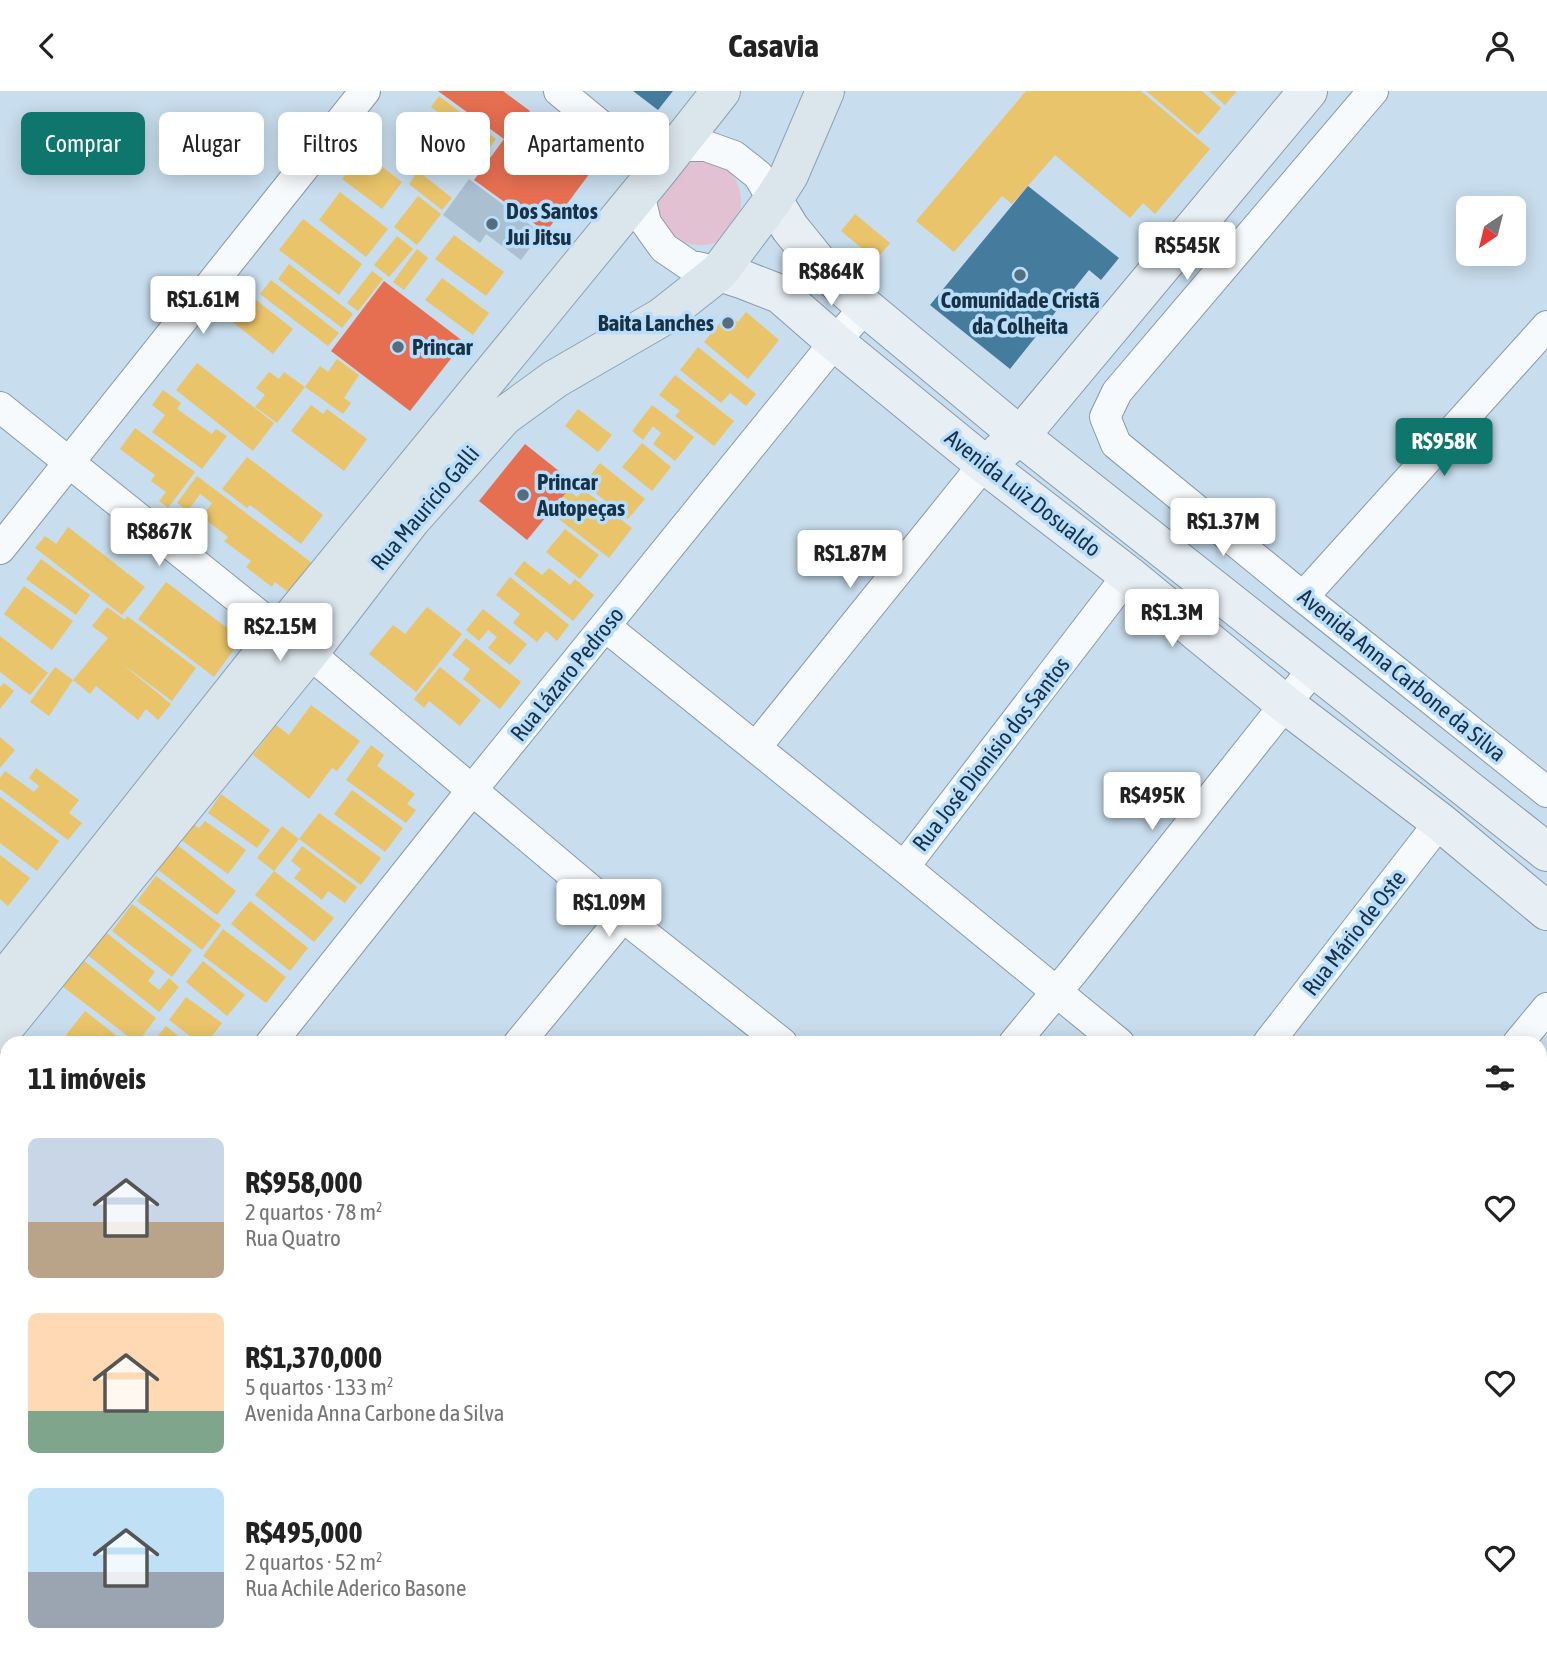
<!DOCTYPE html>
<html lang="pt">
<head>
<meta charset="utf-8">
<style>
	:root { --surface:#fff; --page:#f2f2f2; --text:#222; --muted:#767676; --accent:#0f766e }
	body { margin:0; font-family:"Asap Condensed",sans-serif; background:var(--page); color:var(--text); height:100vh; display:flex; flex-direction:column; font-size:26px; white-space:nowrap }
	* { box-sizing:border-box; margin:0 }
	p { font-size:23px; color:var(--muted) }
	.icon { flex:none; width:38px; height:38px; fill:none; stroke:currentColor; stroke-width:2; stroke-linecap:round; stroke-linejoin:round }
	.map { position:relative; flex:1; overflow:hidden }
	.side { position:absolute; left:0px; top:945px; width:1547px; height:625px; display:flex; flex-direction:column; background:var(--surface); border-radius:21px 21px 0 0; box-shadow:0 4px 18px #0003 }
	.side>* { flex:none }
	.banner { position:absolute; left:21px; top:21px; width:700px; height:63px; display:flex; gap:14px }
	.needle { width:46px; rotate:215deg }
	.tools { position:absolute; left:1456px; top:105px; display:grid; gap:14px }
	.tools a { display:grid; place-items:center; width:70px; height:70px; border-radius:10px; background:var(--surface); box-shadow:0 4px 18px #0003; font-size:35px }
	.price { position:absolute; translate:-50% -60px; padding:0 16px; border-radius:7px; background:#fff; color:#222; font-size:23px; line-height:46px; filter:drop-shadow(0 2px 4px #0008) }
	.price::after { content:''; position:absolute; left:50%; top:42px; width:21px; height:16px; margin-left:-10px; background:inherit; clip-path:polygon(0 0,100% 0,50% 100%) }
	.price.active { background:var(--accent); color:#fff }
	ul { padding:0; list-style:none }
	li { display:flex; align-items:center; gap:21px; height:175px; padding:0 28px }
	li span { display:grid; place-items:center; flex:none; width:196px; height:140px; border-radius:10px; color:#555 }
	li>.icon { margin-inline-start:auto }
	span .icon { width:84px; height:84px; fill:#fffc; stroke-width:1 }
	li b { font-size:30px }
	h2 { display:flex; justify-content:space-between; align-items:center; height:84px; padding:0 28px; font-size:30px }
	.chip { padding:0 24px; border-radius:10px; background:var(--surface); box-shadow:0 4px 18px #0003; font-size:24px; line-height:63px }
	.chip.active { background:var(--accent); color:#fff }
	header { display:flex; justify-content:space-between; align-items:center; height:91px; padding:0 28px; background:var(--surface); font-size:32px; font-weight:700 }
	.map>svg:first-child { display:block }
	.green { fill:#e2c1d3 }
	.homes { fill:#e9c46a }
	.shops { fill:#e76f51 }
	.public { fill:#457b9d }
	.building { fill:#aabfd0 }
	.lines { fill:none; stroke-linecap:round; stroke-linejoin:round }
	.street-casing { stroke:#859aaa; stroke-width:32 }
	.secondary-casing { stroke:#859aaa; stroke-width:40 }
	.primary-casing { stroke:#8ca2b3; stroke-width:40 }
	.street { stroke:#f7fafc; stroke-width:30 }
	.secondary { stroke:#e8eff4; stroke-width:38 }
	.primary { stroke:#dbe5ec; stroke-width:38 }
	.poi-dot { fill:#566d80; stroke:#b9defc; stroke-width:2.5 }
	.labels { text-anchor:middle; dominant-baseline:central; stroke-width:7; stroke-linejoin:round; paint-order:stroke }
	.poi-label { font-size:23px; font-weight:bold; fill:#183145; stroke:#b9defc; text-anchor:start }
	.street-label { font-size:23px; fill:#183145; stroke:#b9defc }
</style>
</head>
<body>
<header><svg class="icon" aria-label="back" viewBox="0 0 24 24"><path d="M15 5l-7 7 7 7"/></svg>Casavia<svg class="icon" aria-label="person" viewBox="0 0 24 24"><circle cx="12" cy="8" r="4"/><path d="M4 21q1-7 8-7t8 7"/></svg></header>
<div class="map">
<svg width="1547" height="1569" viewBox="0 0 1547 1569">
	<rect width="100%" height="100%" fill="#c8dded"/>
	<path class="green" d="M703,67C709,70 718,71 723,75C747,92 746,126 726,145C703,165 664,150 656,122C654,116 656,107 656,101L682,70Z
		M1049,1563H1358L1366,1569H1044Z"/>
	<path class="homes" d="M1026,0H1141L1210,58L1155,123L1143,112L1130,127L1055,64L1012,113L1002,105L954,161L916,130Z
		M1146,0H1202L1221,17L1198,44Z
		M1209,0H1237L1225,14Z
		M439,5L496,48L470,82L416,41L426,26L451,45L458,36L431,16Z
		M363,61L402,91L382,118L342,88Z
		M418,80L452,107L442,119L409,93Z
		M340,101L388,138L366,166L319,129Z
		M418,105L441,123L417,154L394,136Z
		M855,123L890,152L876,169L841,140Z
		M303,128L362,173L339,204L279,159Z
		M454,144L504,181L486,205L435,168Z
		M397,145L413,158L389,186L374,174Z
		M417,158L428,167L404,199L393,191Z
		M289,173L353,223L342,237L278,188Z
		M372,180L383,188L358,220L347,212Z
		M442,187L489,222L473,244L425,209Z
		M271,189L339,242L328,255L260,203Z
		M250,204L293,238L273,263L230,229Z
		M746,221L779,249L748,288L704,251L727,223L738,231Z
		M698,256L756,303L746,315L730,302L721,312L680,279Z
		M337,268L359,284L344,307L351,312L343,323L305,296L320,275L328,281Z
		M197,272L274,332L253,360L176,299Z
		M269,281L279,288L284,281L305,296L277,332L255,316L265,304L256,297Z
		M675,284L734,330L714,355L675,325L680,320L659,304Z
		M163,299L181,312L177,318L212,343L216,338L227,345L202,378L152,341L165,324L152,314Z
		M311,314L323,323L327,318L367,348L344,380L291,340Z
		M652,314L694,346L675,370L653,353L661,342L653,335L643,349L632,340Z
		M578,318L612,344L598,361L565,335Z
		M135,337L195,381L168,417L159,410L166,401L151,390L155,384L120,358Z
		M642,352L671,376L652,400L622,376Z
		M247,366L323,424L301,453L250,414L247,417L222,398Z
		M600,372L645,408L628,428L584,393Z
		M197,385L312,472L289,502L275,491L272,496L246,476L251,470L224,450L228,446L202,426L212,412L200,403L188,420L177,412Z
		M567,398L577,406L584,399L632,437L609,467L550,421Z
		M68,436L145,496L122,524L35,457L45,445L56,453Z
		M565,438L599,464L580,488L546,461Z
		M41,468L90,504L76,524L26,488Z
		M524,470L542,484L549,477L570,494L575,488L594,504L573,530L514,483Z
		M510,486L569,534L557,550L546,540L537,551L513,532L520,523L496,504Z
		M166,491L231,540L235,557L214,586L138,528Z
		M24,495L73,530L52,559L4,523Z
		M107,516L125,529L127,525L196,577L172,610L121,572L171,613L158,629L146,618L138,629L96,595L90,603L73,589L108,547L92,535Z
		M427,516L462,543L416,601L369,563L393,534L405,543Z
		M483,518L527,553L510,574L488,557L497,546L488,539L479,550L466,539Z
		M0,545L48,582L30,604L0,581Z
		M466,547L521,591L500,618L463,588L470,578L452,564Z
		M55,576L73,589L49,625L30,611Z
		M440,576L481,609L460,635L429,610L424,617L414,608Z
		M4,592L14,600L0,618V596Z
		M311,614L360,650L337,680L332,677L309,708L253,664L276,634L289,644Z
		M0,646L15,659L0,677Z
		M371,654L384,664L377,675L415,703L407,713L416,719L406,732L346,689Z
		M36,677L79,709L69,722L82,732L68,749L0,698V687L5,680L34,701L39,695L29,687Z
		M352,699L403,737L385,761L334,723Z
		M221,703L270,739L257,757L208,722Z
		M0,706L59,750L37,780L0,752Z
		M319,722L381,767L361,794L299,748Z
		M205,730L246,759L228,783L180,748L192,732L199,737Z
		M282,735L299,748L274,780L257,767Z
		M176,753L236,800L217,824L157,778Z
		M302,755L357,796L345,812L328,800L322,809L294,787L301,778L291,770Z
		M0,764L30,787L8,815L0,808Z
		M274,780L334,827L314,851L255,804Z
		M156,785L221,834L202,859L137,810Z
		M250,810L308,857L290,880L231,833Z
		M132,813L192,859L172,886L112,840Z
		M223,838L286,886L266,912L203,865Z
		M103,839L155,881L148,890L159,899L169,887L179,896L159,921L85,862Z
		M83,869L156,927L137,952L62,895Z
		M203,870L245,904L227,925L186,891Z
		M186,906L222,932L207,952H199L169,929Z
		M85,920L121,948L118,952H76L66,944Z
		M166,935L187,952H152Z
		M0,993L7,998V1048L0,1043Z
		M7,1137V1174L0,1168V1146Z
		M0,1178L7,1184V1225L0,1219Z"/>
	<path class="shops" d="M438,0H503L530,20L521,31L590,82L546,141L474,89L504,48Z
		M384,190L464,251L410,320L331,260Z
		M525,353L574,392L527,449L479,410Z"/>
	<path class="public" d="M633,0H673L658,19Z
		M1028,95L1119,167L1101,189L1089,179L1010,278L930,214Z"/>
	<path class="building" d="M469,88L541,142L521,169L486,143L480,152L443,124Z"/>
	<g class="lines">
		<g class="street-casing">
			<path id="street" d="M559,0L657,81
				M1373,0L1117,301L1105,326L1116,353L1303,506L1547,701
				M676,55H706L734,65L758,84L773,109
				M639,102L646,132L664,157L689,174L719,181
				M0,316L280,541L309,562L623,826L782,952
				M0,458L365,0
				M1303,506L1547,235
				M606,536L904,776L1119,952
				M756,656L984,373
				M904,776L1128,484
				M271,952L472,699L835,251L865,216
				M519,952L623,826
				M1014,952L1073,881L1314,577
				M1268,952L1440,731
				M1518,952L1547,917
				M0,1091L7,1097
				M1540,1240L1547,1231
				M0,1285L7,1276
				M1540,1551L1547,1543
				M593,1563L601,1569
				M928,1563L936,1569
				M20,1569L25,1563
				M265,1569L270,1563
				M520,1569L525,1563
				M1015,1569L1020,1563"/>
		</g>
		<g class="secondary-casing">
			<path id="secondary" d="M773,109L790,137L824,179L865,216L1020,345L1547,761
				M719,181L744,189L780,203L835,251L984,373L1128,484L1285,613L1440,731L1547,820
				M1001,360L1020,345L1308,0"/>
		</g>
		<g class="primary-casing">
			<path id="primary" d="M0,894L280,541L657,81L721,0
				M0,942L309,562L411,429L504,325L555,288L662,226L719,181L773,109L789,84L825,0"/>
		</g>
		<use href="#street" class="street"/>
		<use href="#secondary" class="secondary"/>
		<use href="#primary" class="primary"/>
	</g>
	<g class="poi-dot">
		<circle cx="492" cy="133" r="7"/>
		<circle cx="1020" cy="184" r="7"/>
		<circle cx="728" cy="232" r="7"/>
		<circle cx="398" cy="256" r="7"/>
		<circle cx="523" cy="404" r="7"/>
	</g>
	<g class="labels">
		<g class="poi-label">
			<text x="506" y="120">Dos Santos<tspan x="506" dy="26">Jui Jitsu</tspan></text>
			<text x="1020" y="209" text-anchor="middle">Comunidade Cristã<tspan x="1020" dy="26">da Colheita</tspan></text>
			<text x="714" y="232" text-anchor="end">Baita Lanches</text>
			<text x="412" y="256">Princar</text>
			<text x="537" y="391">Princar<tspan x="537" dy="26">Autopeças</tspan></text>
		</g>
		<g class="street-label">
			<text transform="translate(1023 402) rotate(38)">Avenida Luiz Dosualdo</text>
			<text transform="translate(425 417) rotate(-50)">Rua Mauricio Galli</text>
			<text transform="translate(567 583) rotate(-51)">Rua Lázaro Pedroso</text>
			<text transform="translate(1402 584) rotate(39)">Avenida Anna Carbone da Silva</text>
			<text transform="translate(991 663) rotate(-52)">Rua José Dionísio dos Santos</text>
			<text transform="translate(1354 842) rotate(-52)">Rua Mário de Oste</text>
		</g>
	</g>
</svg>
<div class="tools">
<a><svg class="needle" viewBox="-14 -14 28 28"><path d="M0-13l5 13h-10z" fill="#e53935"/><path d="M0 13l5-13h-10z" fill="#767676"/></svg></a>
</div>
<b class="price" style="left:1187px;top:191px">R$545K</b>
<b class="price" style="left:831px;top:217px">R$864K</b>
<b class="price" style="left:203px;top:245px">R$1.61M</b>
<b class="price active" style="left:1444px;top:387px">R$958K</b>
<b class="price" style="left:1223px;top:467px">R$1.37M</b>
<b class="price" style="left:159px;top:477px">R$867K</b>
<b class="price" style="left:850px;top:499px">R$1.87M</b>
<b class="price" style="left:1172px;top:558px">R$1.3M</b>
<b class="price" style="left:280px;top:572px">R$2.15M</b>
<b class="price" style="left:1152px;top:741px">R$495K</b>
<b class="price" style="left:609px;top:848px">R$1.09M</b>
<div class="banner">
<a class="chip active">Comprar</a>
<a class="chip">Alugar</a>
<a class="chip">Filtros</a>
<a class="chip">Novo</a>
<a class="chip">Apartamento</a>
</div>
<section class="side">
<h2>11 imóveis<svg class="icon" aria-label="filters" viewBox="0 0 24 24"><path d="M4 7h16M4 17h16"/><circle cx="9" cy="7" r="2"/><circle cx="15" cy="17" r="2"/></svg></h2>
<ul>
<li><span style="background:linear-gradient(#c9d6e8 60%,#b9a48a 0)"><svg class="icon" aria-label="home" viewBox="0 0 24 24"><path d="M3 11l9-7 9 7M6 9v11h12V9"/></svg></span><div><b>R$958,000</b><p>2 quartos · 78 m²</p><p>Rua Quatro</p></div><svg class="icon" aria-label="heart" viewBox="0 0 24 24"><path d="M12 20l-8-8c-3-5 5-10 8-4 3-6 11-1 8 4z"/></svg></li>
<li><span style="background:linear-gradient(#ffd9b3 70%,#7fa58c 0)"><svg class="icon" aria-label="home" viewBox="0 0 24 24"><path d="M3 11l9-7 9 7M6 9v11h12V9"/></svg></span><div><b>R$1,370,000</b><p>5 quartos · 133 m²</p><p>Avenida Anna Carbone da Silva</p></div><svg class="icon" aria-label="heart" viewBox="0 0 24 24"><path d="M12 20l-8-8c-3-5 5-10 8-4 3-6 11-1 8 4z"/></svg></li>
<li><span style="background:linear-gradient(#bfe0f5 60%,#9aa5b1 0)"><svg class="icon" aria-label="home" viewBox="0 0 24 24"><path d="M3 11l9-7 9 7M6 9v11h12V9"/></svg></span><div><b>R$495,000</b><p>2 quartos · 52 m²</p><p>Rua Achile Aderico Basone</p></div><svg class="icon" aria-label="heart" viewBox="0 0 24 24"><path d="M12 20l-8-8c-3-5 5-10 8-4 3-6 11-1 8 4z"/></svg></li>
</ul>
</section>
</div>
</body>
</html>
